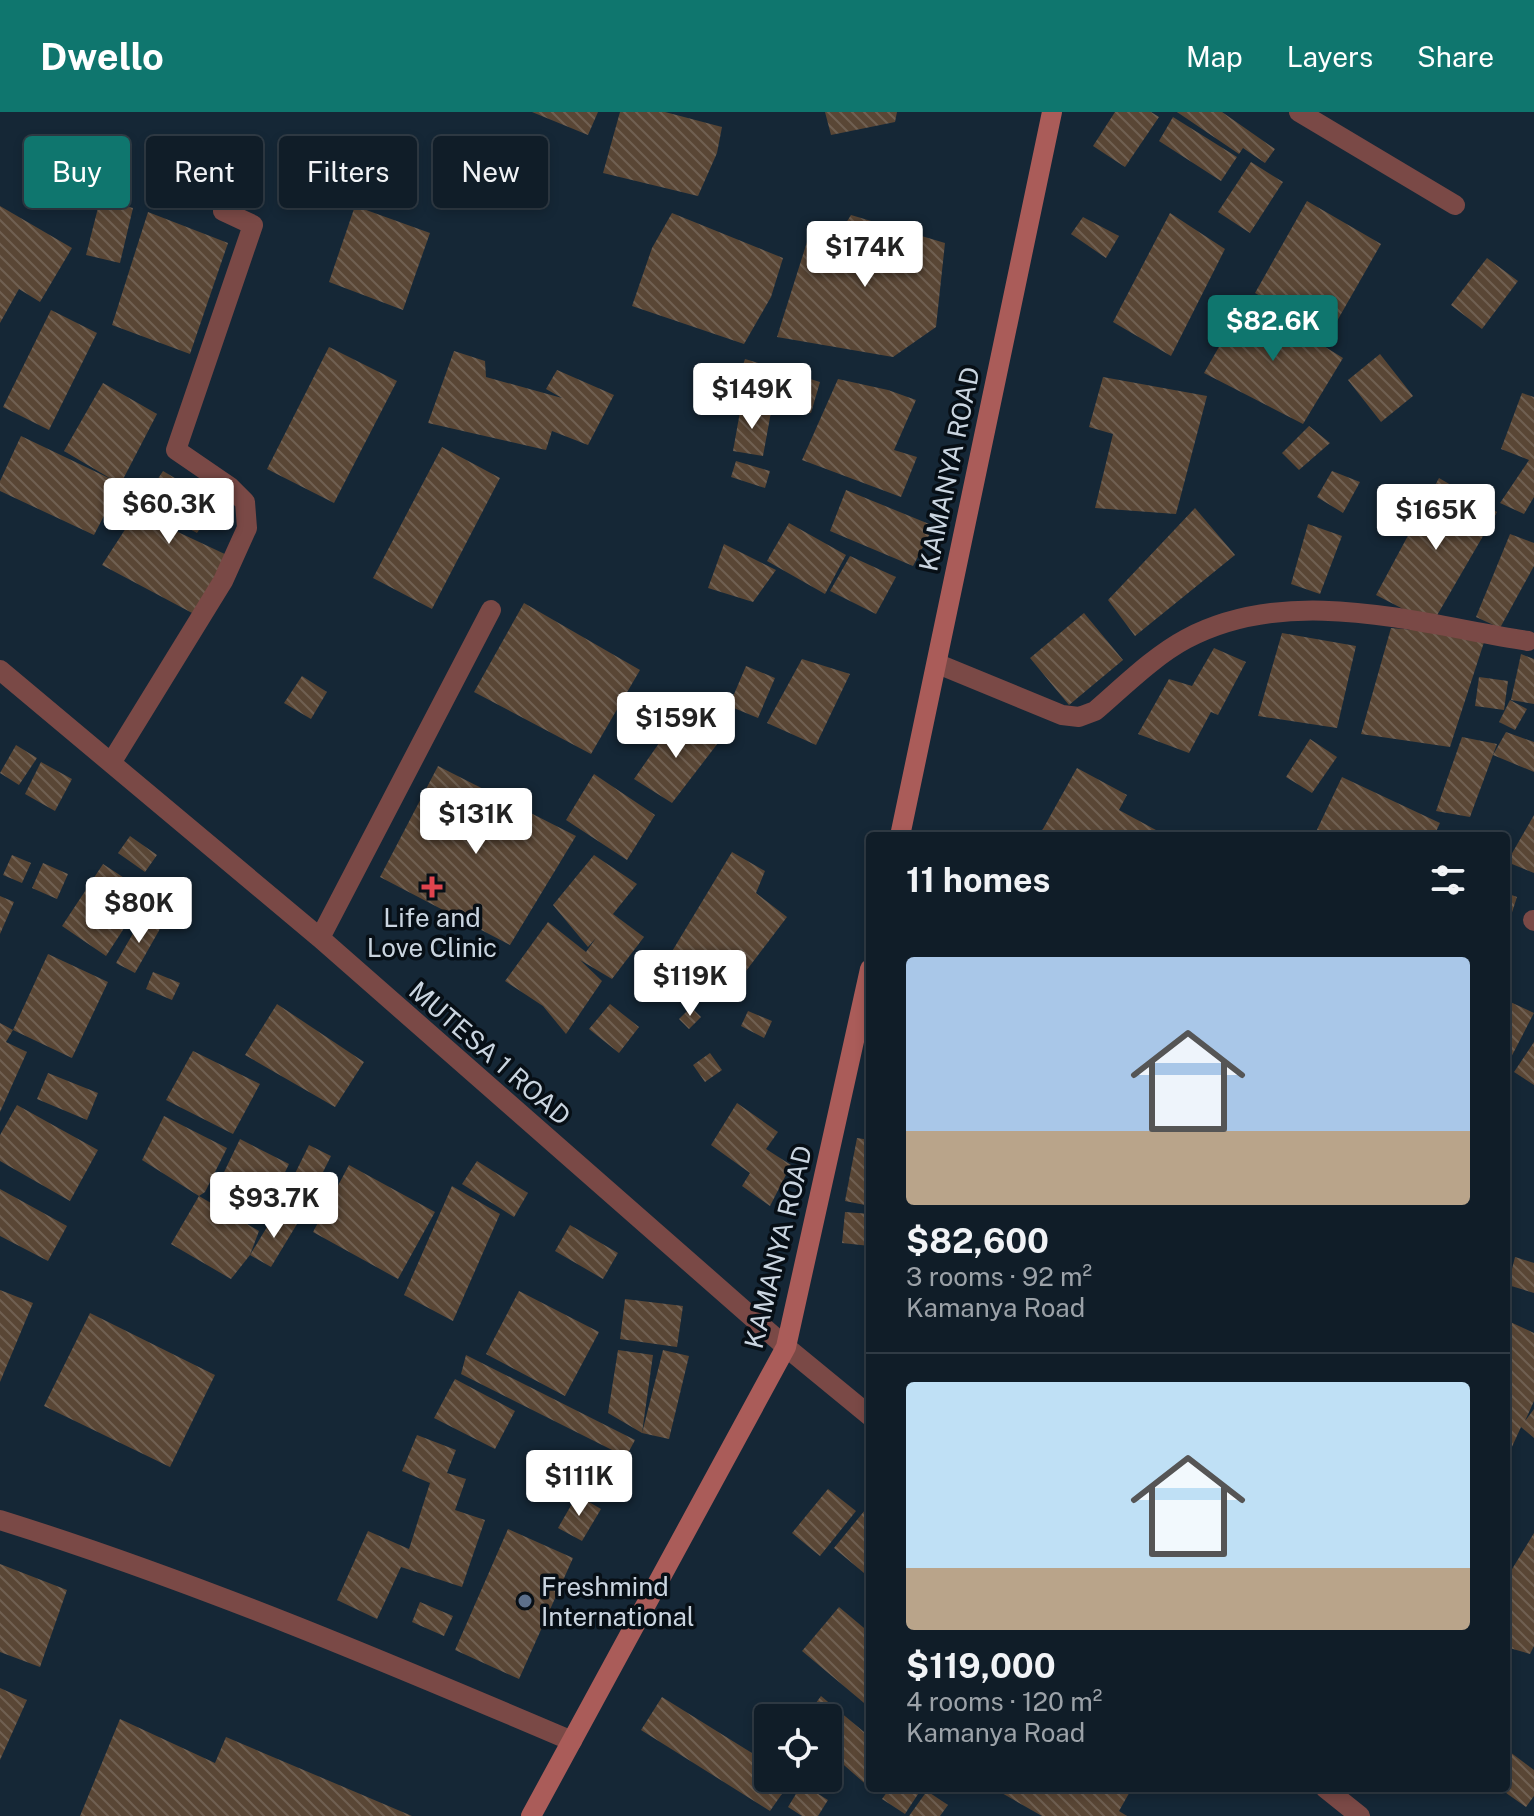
<!DOCTYPE html>
<html lang="en">
<head>
<meta charset="utf-8">
<style>
	:root { --surface:#101d28; --page:#1e2a34; --text:#f1f3f6; --muted:#9ca2a8; --line:#303b45; --accent:#0f766e }
	body { margin:0; font-family:"Public Sans",sans-serif; background:var(--page); color:var(--text); height:100vh; display:flex; flex-direction:column; font-size:30px; white-space:nowrap }
	* { box-sizing:border-box; margin:0 }
	p { font-size:26px; color:var(--muted) }
	.icon { flex:none; width:44px; height:44px; fill:none; stroke:currentColor; stroke-width:2; stroke-linecap:round; stroke-linejoin:round }
	.map { position:relative; flex:1; overflow:hidden }
	.side { position:absolute; left:866px; top:720px; width:644px; height:960px; display:flex; flex-direction:column; background:var(--surface); border-radius:8px; box-shadow:0 4px 12px #0003,0 0 0 2px var(--line) }
	.side>* { flex:none }
	.top-card { position:absolute; left:24px; top:24px; width:722px; height:72px; display:flex; gap:16px }
	.fabs { position:absolute; left:754px; top:1592px; display:grid; gap:16px }
	.fabs a { display:grid; place-items:center; width:88px; height:88px; border-radius:8px; background:var(--surface); box-shadow:0 4px 12px #0003,0 0 0 2px var(--line); font-size:40px }
	.price { position:absolute; translate:-50% -68px; padding:0 18px; border-radius:8px; background:#fff; color:#222; font-size:26px; line-height:52px; filter:drop-shadow(0 2px 4px #0008) }
	.price::after { content:''; position:absolute; left:50%; top:48px; width:24px; height:18px; margin-left:-12px; background:inherit; clip-path:polygon(0 0,100% 0,50% 100%) }
	.price.current { background:var(--accent); color:#fff }
	ul { padding:0; list-style:none }
	li { display:grid; align-content:center; gap:16px; height:424px; padding:0 40px }
	li+li { border-top:2px solid var(--line) }
	li span { display:grid; place-items:center; height:248px; border-radius:8px; color:#555 }
	li>.icon { margin-inline-start:auto }
	span .icon { width:144px; height:144px; fill:#fffc; stroke-width:1 }
	li b { font-size:34px }
	h2 { display:flex; justify-content:space-between; align-items:center; height:96px; padding:0 40px; font-size:34px }
	.tag { padding:0 28px; border-radius:8px; background:var(--surface); box-shadow:0 4px 12px #0003,0 0 0 2px var(--line); font-size:28px; line-height:72px }
	.tag.current { background:var(--accent); color:#fff }
	header { display:flex; align-items:center; gap:48px; box-sizing:border-box; height:112px; padding:0 40px; background:var(--accent); color:#fff }
	header strong { font-size:38px }
	nav { display:flex; gap:44px; margin-inline-start:auto; font-size:28px }
	.map>svg:first-child { display:block }
	.building { fill:url(#building-back-hatch) }
	.lines { fill:none; stroke-linecap:round; stroke-linejoin:round }
	.street { stroke:#7a4946; stroke-width:20 }
	.secondary { stroke:#aa5c59; stroke-width:20 }
	.health-dot { fill:#e0444e; stroke:#070f16; stroke-width:3 }
	.service-dot { fill:#5c6f8a; stroke:#070f16; stroke-width:3 }
	.labels { text-anchor:middle; dominant-baseline:central; stroke-width:7; stroke-linejoin:round; paint-order:stroke }
	.street-label { font-size:26px; fill:#cad5e0; stroke:#070f16 }
	.poi-label { font-size:26px; fill:#cad5e0; stroke:#070f16 }
</style>
</head>
<body>
<header>
<strong>Dwello</strong>
<nav><a>Map</a><a>Layers</a><a>Share</a></nav>
</header>
<div class="map">
<svg width="1534" height="1704" viewBox="0 0 1534 1704">
	<defs>
		<pattern id="building-back-hatch" width="6" height="6" patternUnits="userSpaceOnUse" patternTransform="scale(2)"><rect width="6" height="6" fill="#594635"/><path d="M-1 5l2 2M0 0l6 6M5-1l2 2" fill="none" stroke="#706052"/></pattern>
	</defs>
	<rect width="100%" height="100%" fill="#152736"/>
	<path class="building" d="M532,0H598L588,23Z
		M620,0H665L722,15L717,41L698,84L603,61Z
		M825,0H897L895,10L831,23Z
		M1115,0H1151L1159,5L1125,55L1093,34Z
		M1177,0H1222L1275,37L1265,51L1243,36L1239,42Z
		M1173,5L1237,45L1221,69L1159,29Z
		M170,44L191,50L188,60L167,54Z
		M1251,50L1283,70L1250,121L1218,100Z
		M100,88L133,96L120,151L86,143Z
		M1307,89L1381,132L1329,223L1255,181Z
		M0,94L72,136L40,190L19,177L0,211Z
		M355,94L430,121L403,198L329,170Z
		M148,100L228,131L190,242L112,213Z
		M672,101L783,146L771,185L744,232L632,194L652,136Z
		M1170,101L1225,137L1171,244L1113,210Z
		M851,103L945,131L936,215L893,245L777,225L812,114L839,122Z
		M1083,105L1119,124L1106,146L1071,122Z
		M1487,146L1518,169L1482,217L1451,193Z
		M1247,186L1343,246L1303,312L1204,261Z
		M51,198L97,221L49,318L3,295Z
		M329,235L397,269L334,391L267,357Z
		M454,239L485,249L486,265L562,286L546,277L557,258L614,283L588,333L552,319L546,338L428,311Z
		M1380,242L1413,284L1381,310L1348,268Z
		M745,247L820,270L811,301L735,277Z
		M1103,265L1207,284L1176,402L1095,396L1113,322L1089,315Z
		M838,267L888,278L916,288L894,338L917,345L901,385L802,348Z
		M103,271L157,302L94,423L0,379V369L21,324L113,368L64,339Z
		M1522,281L1534,285V385L1524,402L1500,391L1529,348L1501,337Z
		M741,294L771,300L763,344L733,339Z
		M1309,314L1330,331L1299,358L1282,341Z
		M442,335L500,366L432,497L373,466Z
		M736,349L770,359L765,376L731,365Z
		M163,359L217,391L197,421L168,405L163,413L229,444L194,502L102,453Z
		M1332,359L1360,370L1343,401L1317,385Z
		M1439,366L1497,400L1432,512L1376,483Z
		M846,378L934,414L913,454L830,419Z
		M1195,396L1235,443L1135,524L1108,488Z
		M789,411L846,443L825,482L767,449Z
		M1308,412L1342,424L1320,482L1291,472Z
		M1510,422L1534,431V454L1500,516L1476,505Z
		M724,432L776,458L753,490L708,476Z
		M850,444L896,465L876,502L830,479Z
		M524,491L640,558L591,642L474,580Z
		M1084,501L1123,548L1069,593L1030,546Z
		M1391,516L1486,524L1450,635L1361,622Z
		M1282,521L1356,534L1337,616L1258,604Z
		M1214,536L1246,550L1218,603L1211,600L1189,641L1138,622L1169,567L1192,574Z
		M1521,542L1534,547V592L1511,588Z
		M802,547L850,562L816,633L767,611Z
		M746,554L775,566L758,606L729,594Z
		M302,564L327,580L311,607L284,591Z
		M1479,565L1508,569L1504,598L1475,594Z
		M1510,588L1527,597L1515,618L1499,610Z
		M678,604L718,631L672,691L634,667Z
		M1506,620L1534,630V660L1493,643Z
		M1462,625L1497,632L1470,705L1436,699Z
		M1310,627L1337,645L1312,681L1286,665Z
		M16,633L37,646L19,673L0,661Z
		M41,650L72,667L55,699L25,682Z
		M438,654L576,724L510,833L380,765Z
		M1077,656L1127,683L1119,698L1167,724H1039Z
		M594,662L655,703L627,748L566,708Z
		M1342,665L1440,711L1434,724H1314Z
		M1534,703V761L1507,750Z
		M130,724L157,743L145,760L118,741Z
		M732,740L765,759L756,781L787,805L727,884L668,846Z
		M12,743L31,751L22,771L3,763Z
		M594,743L637,772L613,802L644,825L612,867L580,848L602,869L566,922L543,894L505,869L548,810L586,840L596,826L588,835L553,793Z
		M43,751L68,762L57,787L32,776Z
		M103,752L147,781L106,844L62,814Z
		M1506,781L1517,785L1507,816H1506Z
		M0,784L14,790L0,822Z
		M143,804L161,815L135,861L116,851Z
		M48,842L108,870L72,946L13,918Z
		M650,852L668,864L659,877L641,864Z
		M153,860L180,871L172,888L146,877Z
		M1506,888L1534,901L1506,955Z
		M277,892L364,950L335,995L245,943Z
		M610,892L639,915L619,941L589,917Z
		M691,895L701,905L689,917L679,907Z
		M748,899L772,909L764,926L741,914Z
		M0,911L13,918L6,930L27,940L0,1000Z
		M1534,930V973L1514,960Z
		M193,939L260,972L233,1022L166,988Z
		M710,941L722,958L705,970L693,953Z
		M48,961L98,981L87,1008L37,987Z
		M737,991L778,1020L766,1037L791,1053L770,1094L742,1074L750,1061L711,1033Z
		M17,993L98,1038L70,1089L0,1049V1023Z
		M164,1004L227,1036L205,1080L199,1084L142,1048Z
		M857,1026L870,1028V1094L845,1089Z
		M240,1027L289,1052L262,1107L213,1083Z
		M309,1033L331,1044L297,1112L279,1094Z
		M477,1049L528,1081L514,1105L462,1072Z
		M349,1053L435,1100L398,1167L313,1120Z
		M452,1074L500,1102L453,1209L404,1183Z
		M0,1077L67,1114L48,1149L0,1124Z
		M199,1084L259,1119L250,1143L231,1167L171,1132Z
		M276,1100L297,1112L271,1155L250,1143Z
		M845,1100L870,1102V1134L842,1131Z
		M570,1113L618,1141L603,1167L555,1139Z
		M1515,1145L1534,1151V1181L1508,1173Z
		M0,1178L33,1191L0,1270Z
		M519,1179L599,1220L565,1284L486,1242Z
		M625,1187L683,1194L677,1235L620,1227Z
		M90,1201L215,1263L170,1355L44,1294Z
		M1506,1208L1534,1221V1289L1525,1309L1534,1297V1326L1521,1315L1506,1348Z
		M618,1238L653,1243L642,1321L663,1238L689,1244L669,1327L642,1321L608,1301Z
		M466,1243L635,1328L626,1345L461,1262Z
		M455,1267L515,1299L495,1337L434,1306Z
		M417,1323L456,1338L447,1361L466,1367L455,1398L485,1408L462,1475L401,1455L377,1507L337,1488L368,1419L409,1437L430,1371L402,1359Z
		M828,1377L856,1399L820,1444L792,1421Z
		M577,1383L601,1397L582,1429L558,1416Z
		M870,1392V1466L834,1436Z
		M508,1417L573,1446L519,1567L455,1538Z
		M1534,1421V1534L1530,1542L1506,1535V1467Z
		M0,1452L67,1478L40,1555L0,1540Z
		M420,1490L453,1504L444,1524L412,1510Z
		M839,1495L870,1521V1596L802,1539Z
		M0,1576L27,1588L0,1648Z
		M821,1584L870,1625V1676L828,1639V1606H805Z
		M662,1585L768,1651V1666H793L770,1699L641,1618Z
		M120,1607L215,1651L226,1625L412,1704H80Z
		M1506,1637L1534,1658V1684L1526,1695L1499,1676H1506Z
		M802,1672L828,1688L818,1704H802L788,1695Z
		M890,1676H922L905,1702L882,1687Z
		M993,1676H1132L1119,1699L1127,1704H1042Z
		M927,1679L948,1693L940,1704H909Z"/>
	<g class="lines">
		<path class="street" d="M1299,0L1455,93
			M938,552L1062,603L1079,605L1095,599C1123,575 1154,544 1186,527C1291,471 1418,512 1528,529
			M0,558L320,826L786,1235L870,1304
			M111,651L223,469L247,416L245,390L230,375L176,338L253,113L223,99
			M1533,808L1534,809
			M320,826L491,498
			M0,1408C195,1469 384,1549 572,1629
			M1325,1676L1360,1704"/>
		<path class="secondary" d="M900,724L1052,0
			M531,1704L786,1235L870,857"/>
	</g>
	<path class="health-dot" d="M428 763h8v8h8v8h-8v8h-8v-8h-8v-8h8z"/>
	<circle class="service-dot" cx="525" cy="1489" r="8"/>
	<g class="labels">
		<g class="street-label">
			<text transform="translate(949 357) rotate(-78)">KAMANYA ROAD</text>
			<text transform="translate(490 941) rotate(41)">MUTESA 1 ROAD</text>
			<text transform="translate(778 1135) rotate(-76)">KAMANYA ROAD</text>
		</g>
		<g class="poi-label">
			<text x="432" y="805">Life and<tspan x="432" dy="30">Love Clinic</tspan></text>
			<text x="541" y="1474" text-anchor="start">Freshmind<tspan x="541" dy="30">International</tspan></text>
		</g>
	</g>
</svg>
<div class="fabs">
<a><svg class="icon" aria-label="locate" viewBox="0 0 24 24"><circle cx="12" cy="12" r="6"/><path d="M12 2v4M12 18v4M2 12h4M18 12h4"/></svg></a>
</div>
<b class="price" style="left:865px;top:177px">$174K</b>
<b class="price current" style="left:1273px;top:251px">$82.6K</b>
<b class="price" style="left:752px;top:319px">$149K</b>
<b class="price" style="left:169px;top:434px">$60.3K</b>
<b class="price" style="left:1436px;top:440px">$165K</b>
<b class="price" style="left:676px;top:648px">$159K</b>
<b class="price" style="left:476px;top:744px">$131K</b>
<b class="price" style="left:139px;top:833px">$80K</b>
<b class="price" style="left:690px;top:906px">$119K</b>
<b class="price" style="left:274px;top:1128px">$93.7K</b>
<b class="price" style="left:579px;top:1406px">$111K</b>
<div class="top-card">
<a class="tag current">Buy</a>
<a class="tag">Rent</a>
<a class="tag">Filters</a>
<a class="tag">New</a>
</div>
<section class="side">
<h2>11 homes<svg class="icon" aria-label="filters" viewBox="0 0 24 24"><path d="M4 7h16M4 17h16"/><circle cx="9" cy="7" r="2"/><circle cx="15" cy="17" r="2"/></svg></h2>
<ul>
<li><span style="background:linear-gradient(#a9c7e8 70%,#b9a48a 0)"><svg class="icon" aria-label="home" viewBox="0 0 24 24"><path d="M3 11l9-7 9 7M6 9v11h12V9"/></svg></span><div><b>$82,600</b><p>3 rooms · 92 m²</p><p>Kamanya Road</p></div></li>
<li><span style="background:linear-gradient(#bfe0f5 75%,#b9a48a 0)"><svg class="icon" aria-label="home" viewBox="0 0 24 24"><path d="M3 11l9-7 9 7M6 9v11h12V9"/></svg></span><div><b>$119,000</b><p>4 rooms · 120 m²</p><p>Kamanya Road</p></div></li>
</ul>
</section>
</div>
</body>
</html>
